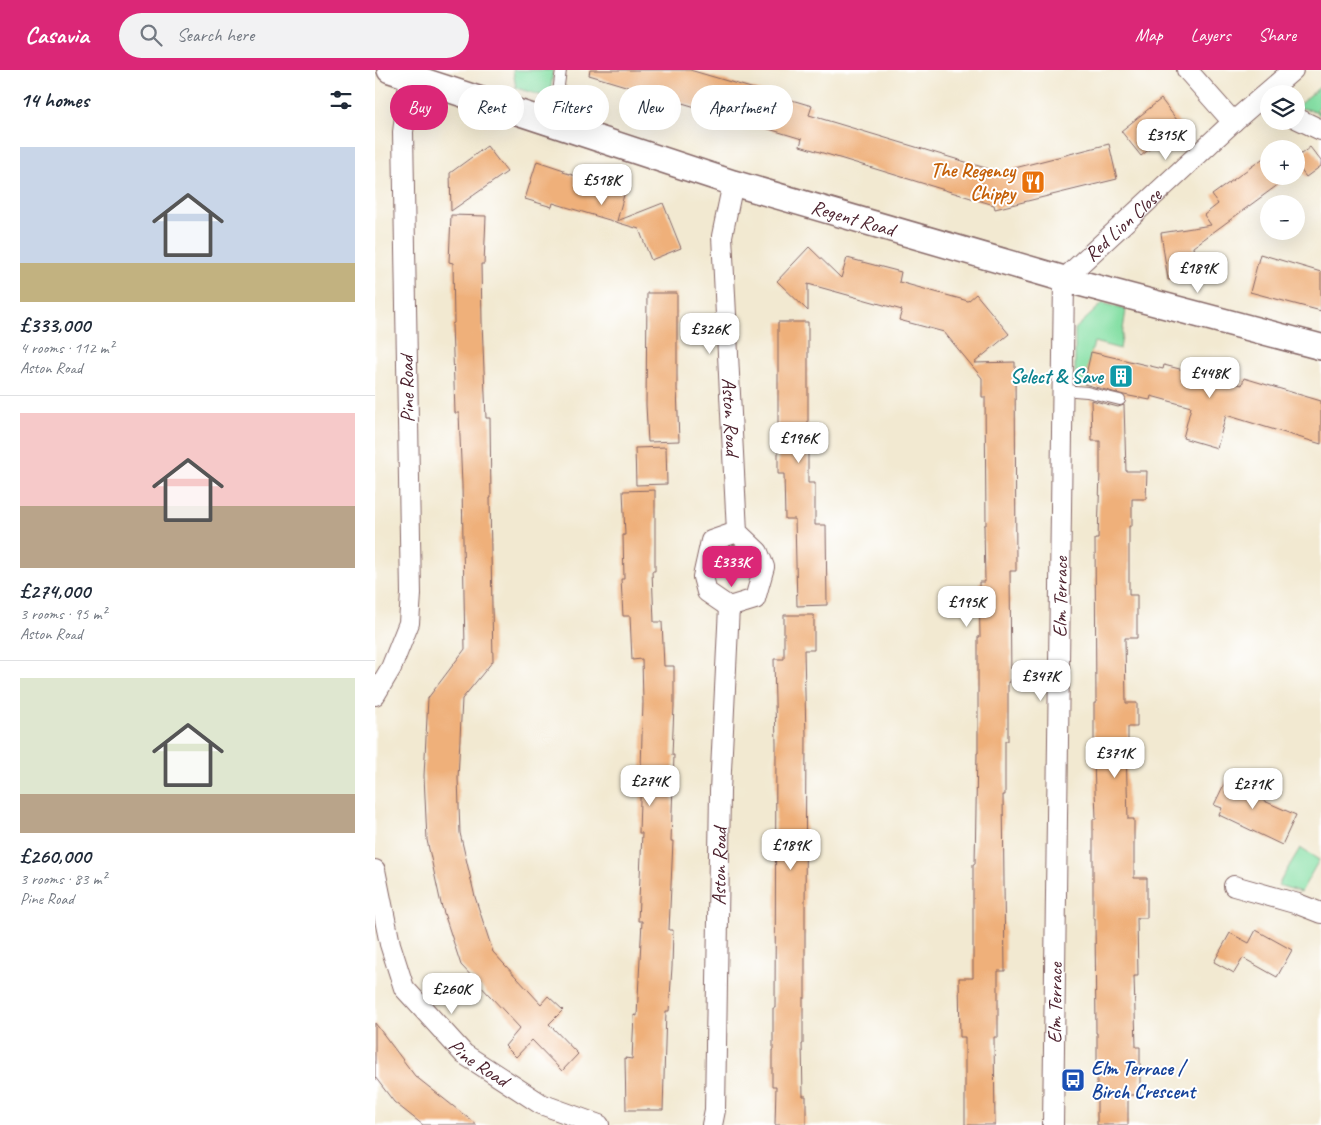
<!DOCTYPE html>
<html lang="en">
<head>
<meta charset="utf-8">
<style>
	:root { --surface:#fff; --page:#f2f2f3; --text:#1f2937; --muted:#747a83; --line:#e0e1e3; --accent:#db2777 }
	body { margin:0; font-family:Caveat,sans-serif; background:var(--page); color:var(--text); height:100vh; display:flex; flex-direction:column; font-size:19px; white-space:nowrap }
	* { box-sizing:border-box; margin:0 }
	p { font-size:16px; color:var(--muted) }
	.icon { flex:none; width:28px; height:28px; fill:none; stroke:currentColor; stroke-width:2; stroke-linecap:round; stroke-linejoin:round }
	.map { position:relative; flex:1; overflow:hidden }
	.panel { display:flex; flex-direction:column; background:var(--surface); width:375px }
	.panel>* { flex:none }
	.guide { position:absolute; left:15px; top:15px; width:475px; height:45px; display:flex; gap:10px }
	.buttons { position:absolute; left:885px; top:15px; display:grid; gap:10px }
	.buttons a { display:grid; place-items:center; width:45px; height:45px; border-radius:50%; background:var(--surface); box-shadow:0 5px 20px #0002; font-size:25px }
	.price { position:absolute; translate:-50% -42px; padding:0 11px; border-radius:10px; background:#fff; color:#222; font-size:16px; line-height:32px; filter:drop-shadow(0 1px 2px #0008) }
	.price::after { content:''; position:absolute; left:50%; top:30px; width:15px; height:11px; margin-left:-8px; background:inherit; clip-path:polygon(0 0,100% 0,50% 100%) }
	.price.on { background:var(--accent); color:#fff }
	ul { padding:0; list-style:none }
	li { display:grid; align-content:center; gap:10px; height:265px; padding:0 20px }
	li+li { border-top:1px solid var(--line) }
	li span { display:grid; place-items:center; height:155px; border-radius:0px; color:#555 }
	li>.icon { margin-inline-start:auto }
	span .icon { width:90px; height:90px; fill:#fffc; stroke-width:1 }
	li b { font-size:21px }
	h2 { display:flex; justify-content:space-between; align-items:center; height:60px; padding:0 20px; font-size:21px }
	.tag { padding:0 18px; border-radius:22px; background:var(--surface); box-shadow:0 5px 20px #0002; font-size:18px; line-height:45px }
	.tag.on { background:var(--accent); color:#fff }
	header { display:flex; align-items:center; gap:30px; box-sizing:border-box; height:70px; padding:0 25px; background:var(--accent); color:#fff }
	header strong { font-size:24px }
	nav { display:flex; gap:28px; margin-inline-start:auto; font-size:18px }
	.search { width:350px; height:45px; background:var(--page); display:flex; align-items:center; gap:12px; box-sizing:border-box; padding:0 18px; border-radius:28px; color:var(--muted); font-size:19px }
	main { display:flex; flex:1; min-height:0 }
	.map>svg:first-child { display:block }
	.green { fill:#87e0a6; stroke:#688068 }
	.building { fill:#efb07a }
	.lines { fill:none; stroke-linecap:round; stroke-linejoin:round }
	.service-casing { stroke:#856665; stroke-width:12 }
	.minor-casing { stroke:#856665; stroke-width:22 }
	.tertiary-casing { stroke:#856665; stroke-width:28 }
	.service { stroke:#fff; stroke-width:10 }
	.minor { stroke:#fff; stroke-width:20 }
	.tertiary { stroke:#fff; stroke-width:25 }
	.labels { text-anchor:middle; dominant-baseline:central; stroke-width:4; stroke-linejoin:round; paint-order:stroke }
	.food-label { font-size:20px; font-weight:bold; fill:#c56008; stroke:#fff; text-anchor:end }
	.street-label { font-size:20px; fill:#4a1f2b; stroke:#fff }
	.culture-label { font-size:20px; font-weight:bold; fill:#0d838f; stroke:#fff; text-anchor:end }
	.transit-label { font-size:20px; font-weight:bold; fill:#164399; stroke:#fff; text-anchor:start }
</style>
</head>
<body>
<header>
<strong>Casavia</strong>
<div class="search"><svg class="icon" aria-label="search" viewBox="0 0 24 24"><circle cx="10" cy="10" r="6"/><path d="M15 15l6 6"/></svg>Search here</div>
<nav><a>Map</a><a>Layers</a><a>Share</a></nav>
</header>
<main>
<section class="panel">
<h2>14 homes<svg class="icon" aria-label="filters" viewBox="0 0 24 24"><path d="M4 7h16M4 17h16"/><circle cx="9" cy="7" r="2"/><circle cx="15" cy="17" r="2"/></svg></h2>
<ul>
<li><span style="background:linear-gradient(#c9d6e8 75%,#c2b280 0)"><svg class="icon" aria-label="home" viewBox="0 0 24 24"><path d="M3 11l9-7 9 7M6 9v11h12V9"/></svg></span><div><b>£333,000</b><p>4 rooms · 112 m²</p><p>Aston Road</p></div></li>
<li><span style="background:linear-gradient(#f6c9c9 60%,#b9a48a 0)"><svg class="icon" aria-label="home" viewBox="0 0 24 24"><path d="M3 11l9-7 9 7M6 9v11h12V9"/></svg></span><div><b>£274,000</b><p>3 rooms · 95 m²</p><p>Aston Road</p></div></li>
<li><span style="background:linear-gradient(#dfe7d0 75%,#b9a48a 0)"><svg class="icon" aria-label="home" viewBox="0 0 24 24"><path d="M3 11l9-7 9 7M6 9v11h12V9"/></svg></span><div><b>£260,000</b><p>3 rooms · 83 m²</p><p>Pine Road</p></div></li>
</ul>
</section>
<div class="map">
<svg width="946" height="1055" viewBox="0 0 946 1055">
	<rect width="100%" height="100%" fill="#fff"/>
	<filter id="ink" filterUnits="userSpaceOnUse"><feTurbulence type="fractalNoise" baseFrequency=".02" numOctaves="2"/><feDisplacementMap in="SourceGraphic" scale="10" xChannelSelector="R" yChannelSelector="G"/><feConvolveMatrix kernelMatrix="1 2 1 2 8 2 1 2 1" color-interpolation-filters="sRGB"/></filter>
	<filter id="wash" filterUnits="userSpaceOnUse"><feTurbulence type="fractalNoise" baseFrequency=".0096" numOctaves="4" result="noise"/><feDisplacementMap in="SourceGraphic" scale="20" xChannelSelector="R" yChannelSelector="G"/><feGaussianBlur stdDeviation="1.12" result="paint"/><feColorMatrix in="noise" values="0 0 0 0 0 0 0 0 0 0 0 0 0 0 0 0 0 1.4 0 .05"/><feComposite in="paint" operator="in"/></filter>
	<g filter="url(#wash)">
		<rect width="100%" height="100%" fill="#f2e9d1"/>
		<path class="green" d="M138,0H178L175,28L141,18Z
			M946,16V35L941,40L946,42V46L940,41L921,37Z
			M728,233L751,240L745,279L719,272L709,314L700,315V259Z
			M925,778L944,790L926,822L903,815Z"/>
		<g id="blocks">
			<path class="building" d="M215,0H315L437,36L434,45L624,102L734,74L742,109L620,139L619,135L425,76L427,69L214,5Z
				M786,29L805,54L766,86L746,61Z
				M112,76L132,102L76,141L75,103Z
				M935,77L946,91V96L931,107L921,94V88Z
				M894,84V106H915L818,177L822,206L793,210L786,163L836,155L829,145L843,134L837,125Z
				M162,91L189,100L188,102L250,121L242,151L288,133L306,178L276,190L264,159L178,133L177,137L150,129Z
				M76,145L111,146L109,194H106L107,252L111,348H115L116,428H115L118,591L87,629L83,708L85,763L100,827L118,882L166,934L173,926L188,940L174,954L203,984L187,1001L157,970L141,987L130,976L145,958L86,895L66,834L52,770L49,706L53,628L90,579L87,415L84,343H80L77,254L79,253L78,193L74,192Z
				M434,177L466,208L472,188L526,202L524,212L593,231L601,224L634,264L599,293L640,292L641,501H635L636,612H633V671H630V725H628L630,901H623V967H619L620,1055H590V967H585L584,908H598V794H600L602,683H603V567H605L604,512H610L609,455H611L610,327H607V308L569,262L524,250L527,240L433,214V241L402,211Z
				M885,184L946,202V241L875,222Z
				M272,223H302V318L304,371L273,372L271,335Z
				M403,252H433V413H440V455H451L452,535L422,536L420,449H410L409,404H403Z
				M716,282L788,299L789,295L867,315L869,308L946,331V374L851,345L842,378L808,368L816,337L776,326L775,330L749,325L709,314Z
				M716,330L743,337L749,335L751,401H772L771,429H757V456H754V525H762V568H750L751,633H762V657H753V681H751L753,749H759V808H772V848H762L763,906H759L761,977H765V1025H753V1055H722V963H721L720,848H718V749H721L719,691V633H721L720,469H723L725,400V371H717Z
				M291,377L292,414L261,415L260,378Z
				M280,420V501H277L279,552H287L289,596H299V636L297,685H299L296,771H298L294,860H298L297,897L294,941H291L288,1040H251L250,988L257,989L259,945L262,946L267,851H263L267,763H264L268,633L267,589L257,590L255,546H248L246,509H249L248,465H250L248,421Z
				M409,545H439V580H429L431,666L430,843V928H428V974H427L428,1026H431V1055H400L401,1016H397V980H398V938H400L401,674L399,589H409Z
				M855,702L883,715L878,726L921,745L907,775L844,745L847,738L839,735Z
				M881,860L917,880L902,907L868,888L859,903L839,892L855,863L874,873Z
				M0,953L40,1006L102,1055H48L19,1032L0,1007Z"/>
		</g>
	</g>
	<g filter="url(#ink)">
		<use href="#blocks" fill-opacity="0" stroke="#856665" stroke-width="1"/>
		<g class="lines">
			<g class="service-casing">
				<path id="service" d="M179,53L186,0
					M687,320L712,322L745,330"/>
			</g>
			<g class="minor-casing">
				<g id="minor">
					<path d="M812,0L858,52"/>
					<path d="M921,48L946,60"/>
					<path id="s1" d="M358,113L347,166L362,462L383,482L389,497L380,529L354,537L332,522L328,507L336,471L362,462"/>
					<path d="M0,625L16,598L34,553L36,524L28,62L35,6"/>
					<path id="s2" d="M0,800L15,874L29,918L89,984L166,1034L224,1055"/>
					<path d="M859,816L923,834L946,843"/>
					<path id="s3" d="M337,1055L340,1040L345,721L354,537"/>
					<path id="s4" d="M678,1055L689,209L858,52L918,0"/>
				</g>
			</g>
			<g class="tertiary-casing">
				<g id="tertiary">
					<path id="s5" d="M15,0L358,113L689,209L946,277"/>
				</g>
			</g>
			<use href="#service" class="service"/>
			<use href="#minor" class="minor"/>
			<use href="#tertiary" class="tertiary"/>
		</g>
	</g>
	<defs>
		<g id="restaurant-square" transform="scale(1.25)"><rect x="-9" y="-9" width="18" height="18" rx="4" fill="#e8710a" stroke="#fff"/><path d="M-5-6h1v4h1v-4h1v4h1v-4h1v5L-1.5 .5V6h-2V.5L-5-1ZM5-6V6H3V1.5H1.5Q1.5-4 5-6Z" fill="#fff"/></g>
		<g id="building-square" transform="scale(1.25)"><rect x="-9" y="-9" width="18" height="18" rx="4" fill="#0f9aa8" stroke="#fff"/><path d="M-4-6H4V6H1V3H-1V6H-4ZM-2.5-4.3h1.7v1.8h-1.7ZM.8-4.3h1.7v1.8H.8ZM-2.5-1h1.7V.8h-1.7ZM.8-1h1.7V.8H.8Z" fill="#fff"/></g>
		<g id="bus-square" transform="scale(1.25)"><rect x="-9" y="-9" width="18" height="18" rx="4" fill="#1a4fb4" stroke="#fff"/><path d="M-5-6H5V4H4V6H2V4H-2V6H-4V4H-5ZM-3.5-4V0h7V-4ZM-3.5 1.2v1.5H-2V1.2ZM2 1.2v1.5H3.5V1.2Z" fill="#fff"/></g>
	</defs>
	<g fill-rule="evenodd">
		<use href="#restaurant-square" x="658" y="112"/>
		<use href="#building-square" x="746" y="306"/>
		<use href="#bus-square" x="698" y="1010"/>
	</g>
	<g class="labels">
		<g class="food-label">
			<text x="640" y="100">The Regency<tspan x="640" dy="23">Chippy</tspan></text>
		</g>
		<g class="street-label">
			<text stroke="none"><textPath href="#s5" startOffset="486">Regent Road</textPath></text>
			<text stroke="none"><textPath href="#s4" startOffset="926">Red Lion Close</textPath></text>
			<text transform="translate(32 319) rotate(-91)">Pine Road</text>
			<text stroke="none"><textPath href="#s1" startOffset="235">Aston Road</textPath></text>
			<text stroke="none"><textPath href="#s4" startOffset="528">Elm Terrace</textPath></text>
			<text stroke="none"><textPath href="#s3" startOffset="259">Aston Road</textPath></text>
			<text stroke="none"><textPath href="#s4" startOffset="122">Elm Terrace</textPath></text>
			<text stroke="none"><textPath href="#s2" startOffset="228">Pine Road</textPath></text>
		</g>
		<g class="culture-label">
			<text x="728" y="306">Select &amp; Save</text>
		</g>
		<g class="transit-label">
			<text x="716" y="998">Elm Terrace /<tspan x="716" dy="23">Birch Crescent</tspan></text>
		</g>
	</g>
</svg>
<div class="buttons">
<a><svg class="icon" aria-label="layers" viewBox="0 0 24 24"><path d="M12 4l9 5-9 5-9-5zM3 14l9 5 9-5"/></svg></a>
<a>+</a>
<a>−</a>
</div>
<b class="price" style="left:791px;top:91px">£315K</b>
<b class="price" style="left:227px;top:136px">£518K</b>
<b class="price" style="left:823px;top:224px">£189K</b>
<b class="price" style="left:335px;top:285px">£326K</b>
<b class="price" style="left:835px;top:329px">£448K</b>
<b class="price" style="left:424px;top:394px">£196K</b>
<b class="price on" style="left:357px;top:518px">£333K</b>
<b class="price" style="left:592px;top:558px">£195K</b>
<b class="price" style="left:666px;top:632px">£347K</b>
<b class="price" style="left:740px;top:709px">£371K</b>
<b class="price" style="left:275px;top:737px">£274K</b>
<b class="price" style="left:878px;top:740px">£271K</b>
<b class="price" style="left:416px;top:801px">£189K</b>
<b class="price" style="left:77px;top:945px">£260K</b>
<div class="guide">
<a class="tag on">Buy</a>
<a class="tag">Rent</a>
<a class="tag">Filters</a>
<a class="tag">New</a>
<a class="tag">Apartment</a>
</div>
</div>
</main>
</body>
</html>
